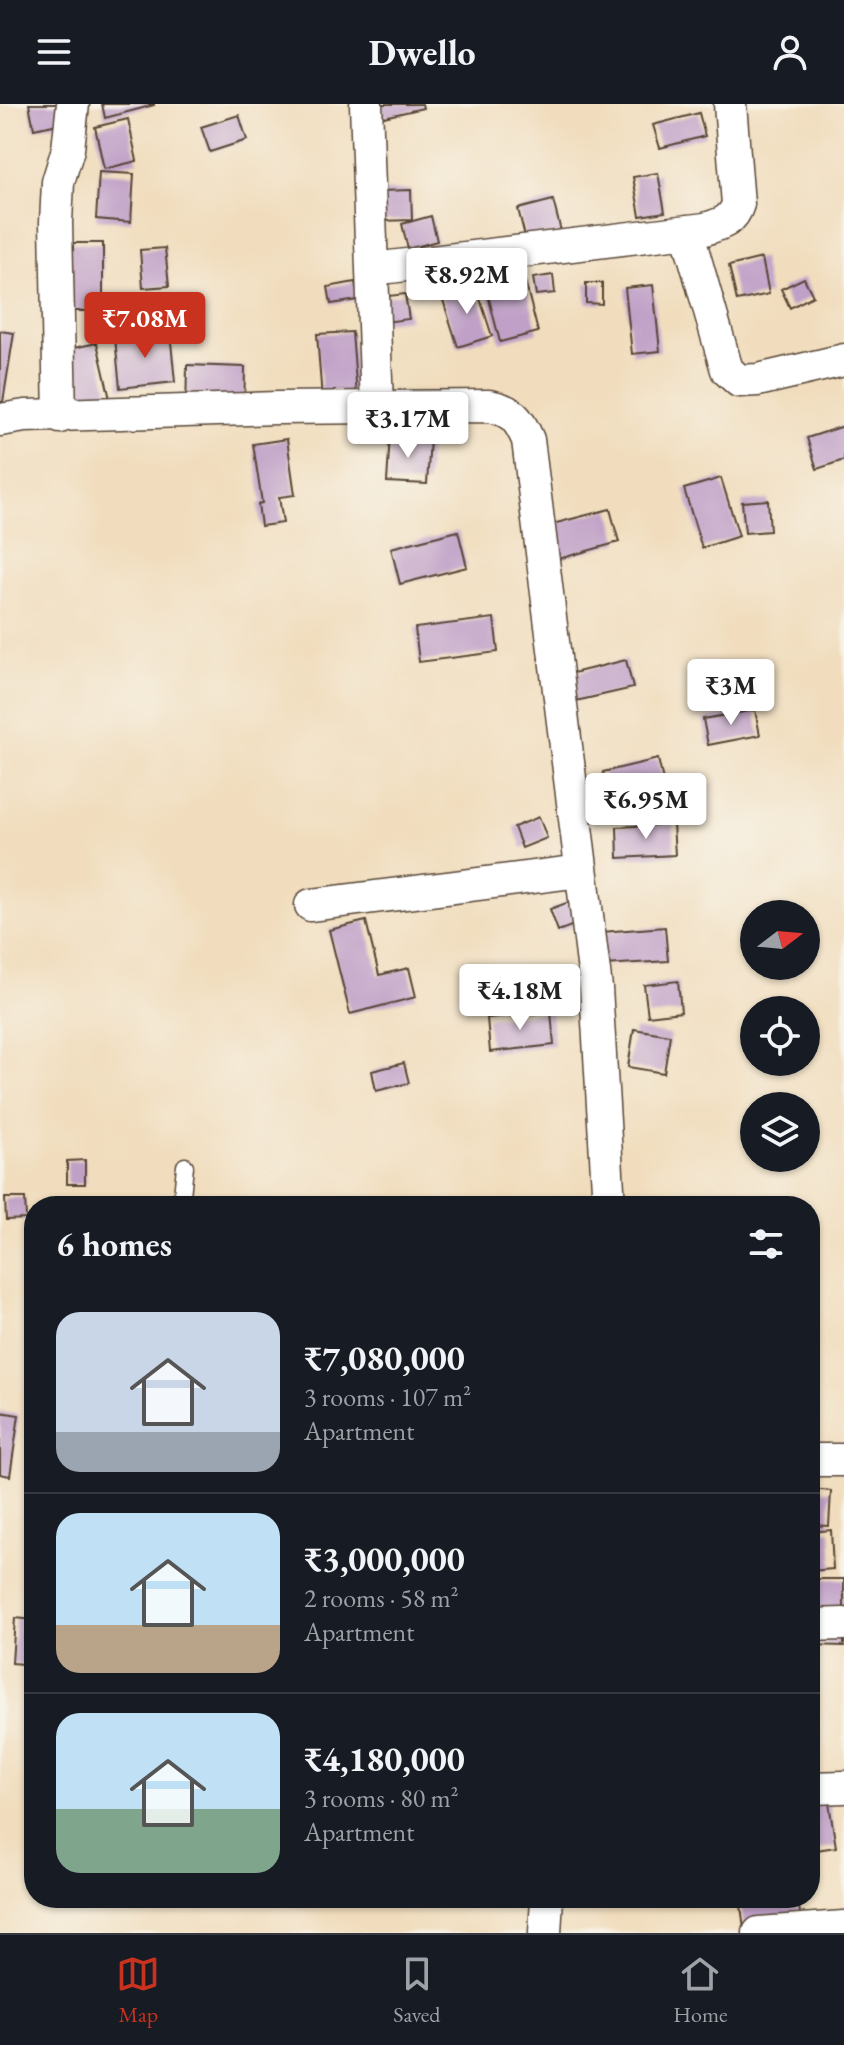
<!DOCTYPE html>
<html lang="en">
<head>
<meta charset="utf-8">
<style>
	:root { --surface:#171b24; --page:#20242c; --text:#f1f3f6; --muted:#9ea1a6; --line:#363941; --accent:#c8321e }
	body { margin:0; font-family:"EB Garamond",serif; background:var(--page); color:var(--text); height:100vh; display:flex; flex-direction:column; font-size:30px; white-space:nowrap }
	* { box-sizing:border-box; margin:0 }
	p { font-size:26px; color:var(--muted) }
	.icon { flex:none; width:44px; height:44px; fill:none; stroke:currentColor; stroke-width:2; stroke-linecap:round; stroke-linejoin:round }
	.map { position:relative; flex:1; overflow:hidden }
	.panel { position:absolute; left:24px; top:1092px; width:796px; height:712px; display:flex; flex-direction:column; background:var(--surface); border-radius:32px; box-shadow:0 2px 6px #0004 }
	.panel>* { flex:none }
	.needle { width:52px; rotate:74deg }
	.controls { position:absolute; left:740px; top:796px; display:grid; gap:16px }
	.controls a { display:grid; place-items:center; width:80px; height:80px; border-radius:50%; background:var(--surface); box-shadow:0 2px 6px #0004; font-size:40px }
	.price { position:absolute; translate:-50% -68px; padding:0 18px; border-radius:8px; background:#fff; color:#222; font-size:26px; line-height:52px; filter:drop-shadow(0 2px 4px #0008) }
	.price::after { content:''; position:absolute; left:50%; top:48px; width:24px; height:18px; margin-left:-12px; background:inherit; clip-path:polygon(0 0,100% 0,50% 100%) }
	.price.current { background:var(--accent); color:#fff }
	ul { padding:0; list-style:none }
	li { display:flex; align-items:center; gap:24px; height:200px; padding:0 32px }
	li+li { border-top:2px solid var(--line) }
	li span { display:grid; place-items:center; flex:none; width:224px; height:160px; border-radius:24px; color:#555 }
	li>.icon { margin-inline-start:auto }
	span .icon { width:96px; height:96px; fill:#fffc; stroke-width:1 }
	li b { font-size:34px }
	h2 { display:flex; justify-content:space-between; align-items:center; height:96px; padding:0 32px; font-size:34px }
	header { display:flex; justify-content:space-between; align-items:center; height:104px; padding:0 32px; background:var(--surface); font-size:36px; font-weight:700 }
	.tab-bar { display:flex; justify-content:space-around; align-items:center; height:112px; border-top:2px solid var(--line); background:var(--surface); font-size:22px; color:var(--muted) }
	.tab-bar a { display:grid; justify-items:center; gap:4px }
	.tab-bar .current { color:var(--accent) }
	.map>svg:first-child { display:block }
	.building { fill:#c0a0c7 }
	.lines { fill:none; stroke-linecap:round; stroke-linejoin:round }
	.service-casing { stroke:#564536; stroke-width:19 }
	.minor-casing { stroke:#564536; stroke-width:35 }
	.service { stroke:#fff; stroke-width:16 }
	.minor { stroke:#fff; stroke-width:32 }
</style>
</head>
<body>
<header><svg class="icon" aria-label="menu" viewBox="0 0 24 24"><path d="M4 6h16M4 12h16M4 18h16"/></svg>Dwello<svg class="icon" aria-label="person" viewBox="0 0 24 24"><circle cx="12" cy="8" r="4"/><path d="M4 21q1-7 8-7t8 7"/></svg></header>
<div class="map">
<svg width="844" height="1829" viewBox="0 0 844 1829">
	<rect width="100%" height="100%" fill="#f7f3e8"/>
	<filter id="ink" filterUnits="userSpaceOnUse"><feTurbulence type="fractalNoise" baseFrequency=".0125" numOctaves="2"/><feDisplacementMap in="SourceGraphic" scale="16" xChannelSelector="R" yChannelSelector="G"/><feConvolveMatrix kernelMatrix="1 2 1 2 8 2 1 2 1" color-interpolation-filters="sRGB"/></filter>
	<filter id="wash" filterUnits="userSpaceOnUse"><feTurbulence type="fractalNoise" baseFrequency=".006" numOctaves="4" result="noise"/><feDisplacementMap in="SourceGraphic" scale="32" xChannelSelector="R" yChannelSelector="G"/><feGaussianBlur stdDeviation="1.8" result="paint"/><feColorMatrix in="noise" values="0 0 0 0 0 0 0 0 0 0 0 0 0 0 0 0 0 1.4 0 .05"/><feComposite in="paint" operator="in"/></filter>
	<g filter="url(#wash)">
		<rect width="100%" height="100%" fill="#f1ddbd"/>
		<g id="blocks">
			<path class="building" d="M29,0H69L72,17L34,25Z
				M102,0H154V1L105,14Z
				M371,0H422L423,4L375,15Z
				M699,9L705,32L660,44L653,21Z
				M239,11L247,36L210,48L201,23Z
				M128,15L137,57L104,65L95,23Z
				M99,68L134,70L131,118L96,115Z
				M658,69L665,108L640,112L633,73Z
				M411,86L412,116L380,117L379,87Z
				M553,96L565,143L530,152L518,105Z
				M431,112L437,137L408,145L402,120Z
				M65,139H103V207H65Z
				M165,144L169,182L143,184L140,146Z
				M762,154L769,190L737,197L729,162Z
				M553,171L555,189L536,191L533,174Z
				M524,173L538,228L500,238L486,183Z
				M804,174L813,192L790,204L781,185Z
				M355,178L358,196L331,200L328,183Z
				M586,179H602V200L586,199Z
				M653,181L660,247L632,250L625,184Z
				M476,182L492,232L458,243L442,193Z
				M405,190L409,215L384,218L380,193Z
				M0,227L14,229L3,298H0Z
				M170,228L175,278L120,284L115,234Z
				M352,228L357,292L322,295L317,230Z
				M97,239L110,295L77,303L64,246Z
				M187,261L245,263L244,312L186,311Z
				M844,322V356L817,365L807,334Z
				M390,331L430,335L427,380L387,378Z
				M287,335L295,391L279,393L283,419L261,422L258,400L262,399L253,340Z
				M721,374L739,432L702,444L684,385Z
				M768,396L770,427L745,429L742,398Z
				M610,405L619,438L555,456L545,422Z
				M458,427L467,463L400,480L391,444Z
				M494,514L498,548L419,558L415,524Z
				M626,556L633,584L567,599L561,572Z
				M755,606L760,631L708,641L703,615Z
				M658,655L669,702L614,715L603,668Z
				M539,713L547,734L522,744L514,723Z
				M673,720L675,751L618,754L617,723Z
				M569,798L577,820L558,827L550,805Z
				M366,817L379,871L409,864L416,893L350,910L329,826Z
				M665,823L668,857L604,861L602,828Z
				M678,877L681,908L648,912L644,881Z
				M551,908L554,941L490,948L487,914Z
				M634,925L670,931L664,969L628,963Z
				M404,959L409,979L376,987L372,967Z
				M85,1056V1080H67V1057Z
				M5,1094H25L26,1115L6,1116Z
				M0,1308L19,1311L10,1372L0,1370Z
				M810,1385L831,1387L829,1422L810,1421Z
				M831,1426L833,1465L810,1467V1428Z
				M810,1475H844V1542L810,1541Z
				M15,1514L34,1516V1561L12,1559Z
				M828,1693L836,1743L810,1747V1696Z
				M740,1794H798L801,1819L744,1825Z"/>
		</g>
	</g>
	<g filter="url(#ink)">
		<use href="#blocks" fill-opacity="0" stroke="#564536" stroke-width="2"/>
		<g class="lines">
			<g class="service-casing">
				<path id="service" d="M181,1102L185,1062"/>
			</g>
			<g class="minor-casing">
				<path id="minor" d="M366,0L377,303
					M687,127L727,266L739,277L758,276L844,256
					M373,165L705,125C721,120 733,117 738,100L730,0
					M60,313L56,118L58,78L68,45L73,0
					M0,316L25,312L278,304L489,302C512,306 519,315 528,336L596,884L609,1102
					M311,801L581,767
					M810,1356H844
					M810,1521L844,1520
					M810,1684L844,1683
					M545,1829L547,1794
					M759,1829L844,1823"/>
			</g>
			<use href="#service" class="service"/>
			<use href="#minor" class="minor"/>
		</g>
	</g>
</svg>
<div class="controls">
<a><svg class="needle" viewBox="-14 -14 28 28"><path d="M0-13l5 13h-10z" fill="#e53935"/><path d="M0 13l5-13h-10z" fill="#9ea1a6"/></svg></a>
<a><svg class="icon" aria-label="locate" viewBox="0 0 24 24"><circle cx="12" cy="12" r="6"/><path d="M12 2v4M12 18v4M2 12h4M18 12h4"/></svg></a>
<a><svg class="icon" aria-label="layers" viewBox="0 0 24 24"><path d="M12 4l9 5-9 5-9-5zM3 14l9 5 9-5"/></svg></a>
</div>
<b class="price" style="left:467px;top:212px">₹8.92M</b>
<b class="price current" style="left:145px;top:256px">₹7.08M</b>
<b class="price" style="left:408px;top:356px">₹3.17M</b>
<b class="price" style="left:731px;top:623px">₹3M</b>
<b class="price" style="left:646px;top:737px">₹6.95M</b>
<b class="price" style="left:520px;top:928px">₹4.18M</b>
<section class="panel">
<h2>6 homes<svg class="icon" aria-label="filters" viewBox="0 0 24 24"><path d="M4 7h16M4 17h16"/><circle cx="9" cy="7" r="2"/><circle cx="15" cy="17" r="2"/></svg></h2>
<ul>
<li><span style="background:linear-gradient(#c9d6e8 75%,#9aa5b1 0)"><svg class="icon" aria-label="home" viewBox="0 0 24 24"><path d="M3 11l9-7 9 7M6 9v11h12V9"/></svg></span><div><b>₹7,080,000</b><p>3 rooms · 107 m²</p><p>Apartment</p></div></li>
<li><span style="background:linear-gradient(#bfe0f5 70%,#b9a48a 0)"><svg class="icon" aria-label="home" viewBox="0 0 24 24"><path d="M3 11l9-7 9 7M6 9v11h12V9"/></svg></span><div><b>₹3,000,000</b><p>2 rooms · 58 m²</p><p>Apartment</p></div></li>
<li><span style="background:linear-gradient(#bfe0f5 60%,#7fa58c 0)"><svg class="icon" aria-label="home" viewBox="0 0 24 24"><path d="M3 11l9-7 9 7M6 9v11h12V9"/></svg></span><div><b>₹4,180,000</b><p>3 rooms · 80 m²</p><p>Apartment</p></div></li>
</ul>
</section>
</div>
<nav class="tab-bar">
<a class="current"><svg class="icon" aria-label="map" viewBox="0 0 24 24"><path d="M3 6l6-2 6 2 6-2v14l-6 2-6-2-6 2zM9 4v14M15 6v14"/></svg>Map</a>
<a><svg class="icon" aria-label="saved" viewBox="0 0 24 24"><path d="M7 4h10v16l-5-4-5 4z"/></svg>Saved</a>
<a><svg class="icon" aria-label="home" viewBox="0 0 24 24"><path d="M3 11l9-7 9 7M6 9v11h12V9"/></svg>Home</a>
</nav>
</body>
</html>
